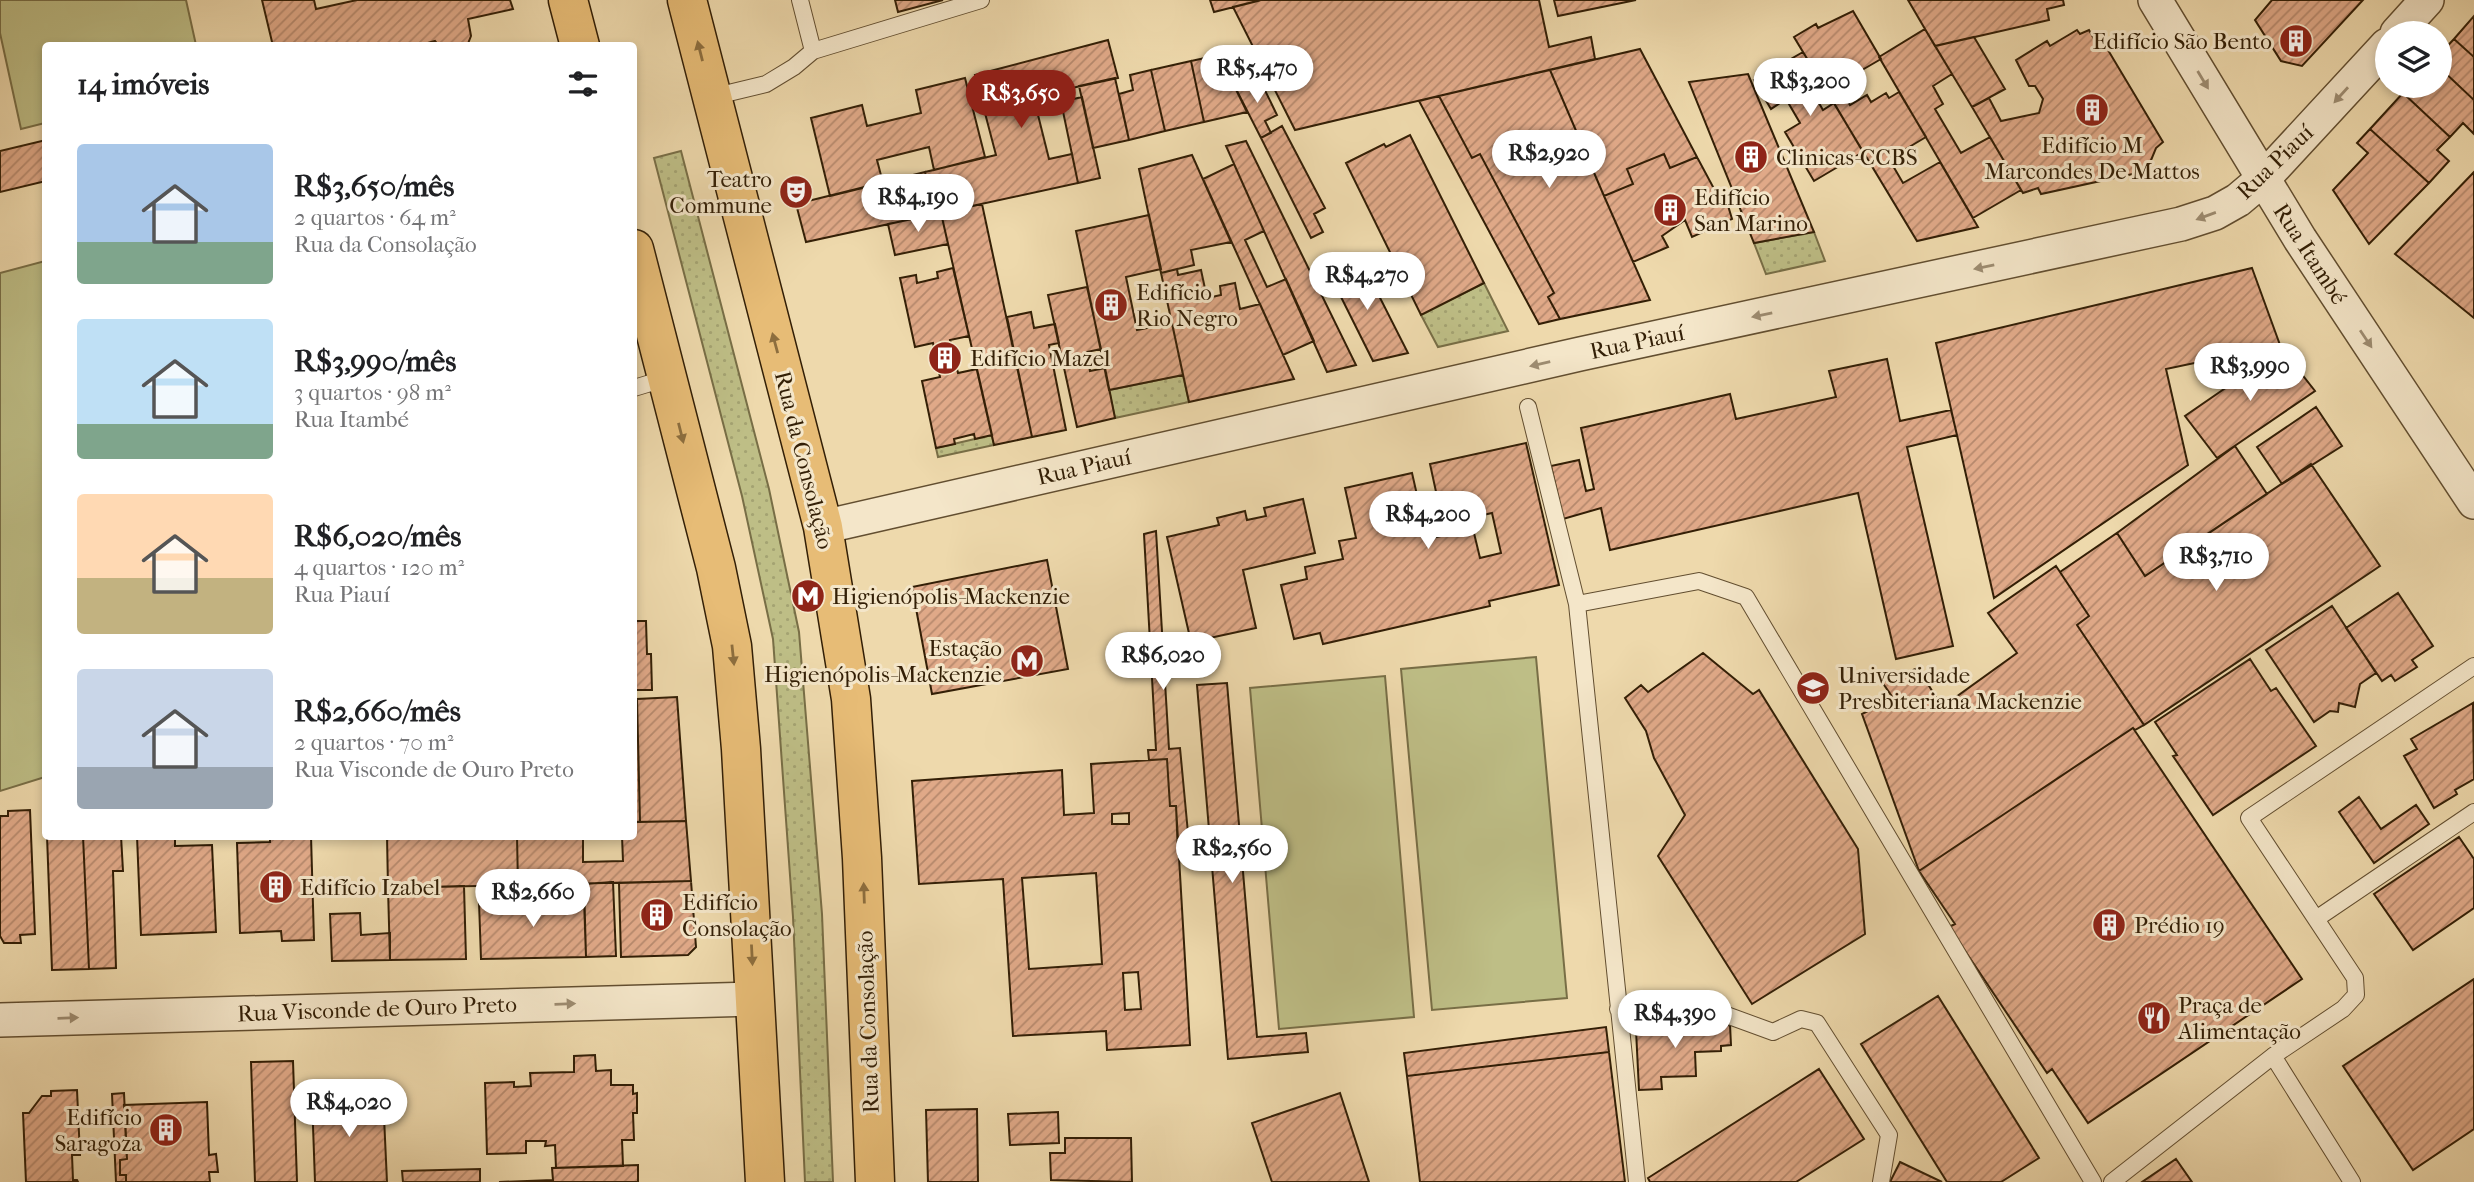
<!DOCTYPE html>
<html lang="pt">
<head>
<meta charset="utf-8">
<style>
	:root { --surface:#fff; --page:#f2f2f2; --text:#202124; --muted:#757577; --accent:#8f2418 }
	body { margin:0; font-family:"IM FELL French Canon",serif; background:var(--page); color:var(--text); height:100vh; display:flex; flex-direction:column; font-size:26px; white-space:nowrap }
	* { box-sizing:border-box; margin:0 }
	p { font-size:23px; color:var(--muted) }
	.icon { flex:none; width:38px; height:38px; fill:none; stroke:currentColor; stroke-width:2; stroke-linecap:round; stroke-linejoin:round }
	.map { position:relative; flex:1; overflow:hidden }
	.drawer { position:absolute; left:42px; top:42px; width:595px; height:798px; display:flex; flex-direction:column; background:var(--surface); border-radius:7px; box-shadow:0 4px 10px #0003 }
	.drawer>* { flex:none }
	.controls { position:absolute; left:2375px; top:21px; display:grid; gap:14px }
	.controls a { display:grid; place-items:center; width:77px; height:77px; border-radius:50%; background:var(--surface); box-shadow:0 4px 10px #0003; font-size:35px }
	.price { position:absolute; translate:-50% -60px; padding:0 16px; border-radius:24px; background:#fff; color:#222; font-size:23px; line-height:46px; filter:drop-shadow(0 2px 4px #0008) }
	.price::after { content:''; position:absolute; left:50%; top:42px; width:21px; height:16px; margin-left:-10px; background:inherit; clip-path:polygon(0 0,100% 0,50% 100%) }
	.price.active { background:var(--accent); color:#fff }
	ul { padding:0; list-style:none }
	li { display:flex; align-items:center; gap:21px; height:175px; padding:0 35px }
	li span { display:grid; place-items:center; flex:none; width:196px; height:140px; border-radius:7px; color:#555 }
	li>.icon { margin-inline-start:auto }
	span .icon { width:84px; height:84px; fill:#fffc; stroke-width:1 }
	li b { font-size:30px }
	h2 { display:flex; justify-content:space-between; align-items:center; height:84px; padding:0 35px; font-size:30px }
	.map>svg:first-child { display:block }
	.grass { fill:url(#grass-dots); stroke:#786e46; stroke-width:2 }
	.pitch { fill:#bebe86; stroke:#786e46; stroke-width:2 }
	.building { fill:url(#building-hatch); stroke:#331f06; stroke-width:2; fill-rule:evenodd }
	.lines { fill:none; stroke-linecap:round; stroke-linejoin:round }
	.lane-casing { stroke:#624e30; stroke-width:18 }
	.street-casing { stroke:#624e30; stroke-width:36 }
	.primary-casing { stroke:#331f06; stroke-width:41 }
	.lane { stroke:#f4e6c9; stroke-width:16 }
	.street { stroke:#f4e6c9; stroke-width:33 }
	.primary { stroke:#e7bc76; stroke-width:38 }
	.oneway { fill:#8d6e3e }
	.oneway2 { fill:#9d8c71 }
	.labels { text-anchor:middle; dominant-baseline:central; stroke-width:6; stroke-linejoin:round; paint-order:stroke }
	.poi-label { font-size:23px; fill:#331f06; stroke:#f4e6c9; text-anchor:start }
	.street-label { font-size:23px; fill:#331f06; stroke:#f4e6c9 }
</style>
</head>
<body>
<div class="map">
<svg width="2474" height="1182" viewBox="0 0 2474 1182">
	<defs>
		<pattern id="grass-dots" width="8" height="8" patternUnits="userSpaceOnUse" patternTransform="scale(1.75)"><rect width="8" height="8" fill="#bebe86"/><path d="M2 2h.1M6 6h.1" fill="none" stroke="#a4a372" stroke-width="1.8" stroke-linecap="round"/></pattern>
		<pattern id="building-hatch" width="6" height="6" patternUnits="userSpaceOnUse" patternTransform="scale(1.75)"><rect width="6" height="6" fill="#e0a988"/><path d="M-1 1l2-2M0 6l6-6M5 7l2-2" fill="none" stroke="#b6896d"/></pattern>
	</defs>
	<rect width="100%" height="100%" fill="#eed9ac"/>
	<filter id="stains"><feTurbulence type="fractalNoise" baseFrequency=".00286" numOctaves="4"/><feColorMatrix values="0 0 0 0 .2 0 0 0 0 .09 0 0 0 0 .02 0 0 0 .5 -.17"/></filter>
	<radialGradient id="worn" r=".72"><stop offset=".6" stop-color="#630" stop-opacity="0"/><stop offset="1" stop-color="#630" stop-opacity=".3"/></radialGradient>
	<path class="grass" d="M681,151L769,489L799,632L822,914L833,1182H805L793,917L773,639L742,496L654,158Z
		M1814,232L1825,261L1766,274L1754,243Z
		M1484,283L1508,331L1438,347L1421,315Z
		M1183,375L1189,402L1115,418L1109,390Z
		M992,435L994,445L938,457L936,448Z"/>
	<path class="pitch" d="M0,0H186L196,45L46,46L45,123L21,129L0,33Z
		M45,261V777L0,791V273Z
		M1536,657L1567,998L1432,1010L1401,669Z
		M1385,676L1414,1017L1279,1029L1250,688Z"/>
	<path class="building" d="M262,0H314L316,9L357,0H510L513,9L468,19L471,36L467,46H439L435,41L417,46H273Z
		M895,0H943L898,12Z
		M1210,0H1257L1258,1L1214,12Z
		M1539,0L1549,47L1591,37L1595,59L1295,130L1233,7L1261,0Z
		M1554,0H1636L1558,16Z
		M1908,0H2063L2064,5L2047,9L2049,20L1935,46Z
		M2272,0H2363L2302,66L2281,61L2255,20Z
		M1853,11L1881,59L1838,84L1850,105L1867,95L1871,102L1886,93L1889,98L1899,92L1926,137L1889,159L1903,183L1940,162L1978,227L1917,241L1794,37L1816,24L1818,28Z
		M2474,16V57L2454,39Z
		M1925,29L1952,74L1933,86L1943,104L1935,109L1961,153L1990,137L2021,190L1973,218L1879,57Z
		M2077,30L2080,34L2089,30L2099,48L2105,45L2163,142L2156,148L2149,165L2151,170L2041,194L2038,188L2023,193L1972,107L1989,98L2001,121L2039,113L2043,99L2035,86H2029L2016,60L2047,41L2050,46Z
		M1974,37L2005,89L1972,107L1935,46Z
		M2454,39L2474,57V100L2440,68V54Z
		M1108,40L1118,78L1058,91L1062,109L1038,115L1049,159L1072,154L1078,183L935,214L925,172L996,155L975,75Z
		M1640,49L1697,157L1670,168L1664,154L1627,169L1633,184L1604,196L1550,70Z
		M1241,51L1247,64L1242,67L1250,83L1236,89L1222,61Z
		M1803,52L1820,80L1809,86L1823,110L1834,103L1863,152L1814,181L1785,132L1800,123L1786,99L1771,109L1754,80Z
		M1219,55L1247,112L1204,122L1191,61Z
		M1191,61L1204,122L1165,131L1151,70Z
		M2440,68L2474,100V134L2463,123L2450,137L2403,93L2410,86H2440Z
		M1151,70L1165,131L1129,140L1119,94L1133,90L1130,75Z
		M1550,70L1604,196L1650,300L1560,319L1548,297L1554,293L1480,154L1472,158L1439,96Z
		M1748,74L1814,232L1754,243L1689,82Z
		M965,78L985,157L934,170L929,147L877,160L883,183L830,196L811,118L862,105L867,126L921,113L916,90Z
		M1115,78L1129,140L1093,148L1079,86Z
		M1259,78L1277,115L1265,121L1271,133L1261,138L1236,89Z
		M2403,93L2450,137L2437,150L2449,161L2429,183L2370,129Z
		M1439,96L1472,158L1480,154L1554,293L1548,297L1560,319L1539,324L1419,101Z
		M1082,97L1100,178L1078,183L1061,102Z
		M1282,126L1325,208L1314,214L1323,232L1311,238L1261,138Z
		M2370,129L2429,183L2369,244L2333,190L2368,153L2357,143Z
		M1410,135L1484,283L1421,315L1346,163L1384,144L1386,147Z
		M46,140V181L0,192V151Z
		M1246,141L1356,365L1327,372L1226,146Z
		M1664,154L1670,168L1697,157L1720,200L1726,199L1732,219L1692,237L1685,220L1662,236L1668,247L1633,262L1604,196L1633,184L1627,169Z
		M1192,155L1231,242L1191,250L1194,265L1161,273L1139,169Z
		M1234,164L1264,231L1245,240L1267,287L1286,279L1314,341L1283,355L1203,179Z
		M925,172L935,214L806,242L796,204Z
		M2474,172V318L2395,254Z
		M982,204L1032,437L994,445L941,213Z
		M941,213L948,244L895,255L888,224Z
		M1149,215L1161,269L1126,277L1137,330L1172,323L1183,375L1109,390L1076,231Z
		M1347,256L1363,286L1372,282L1408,353L1373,361L1326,267Z
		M953,268L969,336L950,340L958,373L977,369L992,435L975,439L974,434L954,439L955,444L936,448L922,381L940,377L933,343L915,347L900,278L916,275L917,283L938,278L937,272Z
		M2252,268L2280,345L2166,369L2188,465L1994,598L1936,343Z
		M1177,269L1178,275L1201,270L1207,298L1221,295L1220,286L1235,283L1240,309L1260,304L1294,379L1189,402L1161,273Z
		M1087,287L1101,349L1087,352L1090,371L1105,368L1115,418L1077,427L1048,295Z
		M1031,312L1034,328L1055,324L1059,343L1049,345L1066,430L1032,437L1007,317Z
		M2282,349L2315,391L2217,458L2185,416Z
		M1887,359L1900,421L1951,410L1957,435L1907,447L1953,646L1896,659L1858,493L1610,550L1601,508L1563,519L1551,466L1579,460L1586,491L1594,489L1581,428L1730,394L1736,419L1836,397L1829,371Z
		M2316,407L2342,446L2282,484L2257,447Z
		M1526,443L1559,585L1489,601L1490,606L1323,644L1320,633L1294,639L1281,585L1307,579L1305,567L1343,559L1339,541L1356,538L1345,488L1412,473L1427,539L1473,529L1480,558L1501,553L1492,513L1443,524L1430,464Z
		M2235,446L2267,494L2145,576L2117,533Z
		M2311,464L2380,566L2144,725L2077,625L2089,616L2060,572L2117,533L2145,576Z
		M1303,499L1315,553L1243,570L1256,628L1191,642L1167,537L1219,525L1217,518L1245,511L1247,520L1266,516L1264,508Z
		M1156,531L1169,749L1180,748L1188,833L1178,853L1176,806H1170L1167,759L1149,760L1148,750H1156L1144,534Z
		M1047,560L1068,669L932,694L912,587Z
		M2056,566L2089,616L2077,625L2144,725L2135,730L2133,728L1919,871L1862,714L1893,698L1882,682L1918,668L1942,707L2017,653L1988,613Z
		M2398,593L2433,646L2412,660L2417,667L2395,681L2391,675L2382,681L2346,628Z
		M2332,606L2376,673L2360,684L2355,707L2339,703L2338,712L2330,711L2314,722L2266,650Z
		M634,621H646L647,654H651L652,690H634Z
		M1703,653L1753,694L1759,690L1858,849L1865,934L1752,1004L1658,856L1685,815L1654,758L1646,731L1625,698L1641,685L1648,692Z
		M2250,659L2271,691L2276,688L2316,746L2213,815L2173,756L2177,755L2155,722Z
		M1227,683L1257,1037L1306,1033L1308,1052L1228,1059L1197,685Z
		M677,697L686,821L640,822L637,699Z
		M634,699H637L640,822H634Z
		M2473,703L2474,779L2455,790L2457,794L2434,808L2404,756L2417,749L2411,739Z
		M2133,728L2302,979L2088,1123L2052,1069L2047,1073L1949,927L1955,924L1919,871Z
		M1167,759L1170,806H1176L1190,1045L1107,1050L1106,1031L1013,1036L1003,879L919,884L912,781L1062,770L1064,815L1094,813L1091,764ZM1129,813V824H1112V814ZM1096,873L1102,964L1029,969L1022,878ZM1138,972L1141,1009L1125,1010L1123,973Z
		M2359,797L2381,829L2416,805L2429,824L2374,863L2339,812Z
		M30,810L35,934L20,935L21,943H4L0,936V816H8V811Z
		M686,821L691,881L518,885L517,836H583V862L623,861L622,836H634V822Z
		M47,836H83L89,969L52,970Z
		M83,836H121L123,871H113L116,968L89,969Z
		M137,836H175V846L212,845L216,932L141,935Z
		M270,836H311L314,940L282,941L281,931L240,933L237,843L270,842Z
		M387,836H517L518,885L388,888Z
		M2459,837L2474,859V908L2413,950L2374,894Z
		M691,881L696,947L688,955L621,957L619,883Z
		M613,882L616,956L586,957L584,884Z
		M464,886L466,959L390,960L388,888Z
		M584,899L586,957L481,959L479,902Z
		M360,913L361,935L390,933V960L332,961L330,914Z
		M2474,979V1129L2413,1170L2343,1066Z
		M1938,996L2039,1158L2001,1182H1947L1861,1044Z
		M1700,1020V1026L1730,1025L1731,1045L1721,1046V1051L1695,1052L1696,1076L1661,1077L1662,1089L1639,1090L1636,1030L1655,1029V1023Z
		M1606,1027L1609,1052L1407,1076L1404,1053Z
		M1609,1052L1625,1182H1420L1407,1076Z
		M595,1055L596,1071L611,1070V1085H633V1094L637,1093V1113H633L634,1140H622L623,1166L556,1168L555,1145L545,1146L546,1141H526V1153L487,1154L485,1083L514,1082V1087L531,1086L530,1073L574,1072V1056Z
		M293,1061L297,1182H255L251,1062Z
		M1819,1069L1864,1139L1796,1182H1650L1648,1178Z
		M77,1090L80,1155H72L73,1180H77L78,1182H26L23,1113H29L42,1096H51V1091Z
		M124,1093L127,1159L120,1160V1175H126V1182H116L112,1094Z
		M1340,1093L1369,1182H1272L1252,1123Z
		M383,1095L387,1182H315L312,1098Z
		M207,1102L209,1155L216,1154L218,1172H209L210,1182H126V1175H120V1160L127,1159L124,1105Z
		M977,1109L978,1182H928L926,1110Z
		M1058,1112L1059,1143L1010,1145L1008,1114Z
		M1065,1138H1131L1132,1182L1051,1180L1050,1153H1065Z
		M2176,1159L2192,1182H2142Z
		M1900,1162L1942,1182H1890Z
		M638,1165V1182H499L553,1180L552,1168Z
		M480,1169V1182H403L402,1171Z"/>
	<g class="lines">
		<g class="lane-casing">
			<path id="lane" d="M800,0L813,51L981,0
				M712,97L766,84L794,67L813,51
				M634,388L667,378
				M1528,407L1577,604L1699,581L1746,597L2093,1182
				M1577,604L1637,1182
				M2316,919L2474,812
				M1618,1009L1670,1006L1710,1009L1773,1032L1801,1019L1817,1023L1889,1135L1881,1182
				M2273,1056L2352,1182
				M2112,1182L2273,1056L2343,1009L2356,995L2355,978L2249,818L2474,666"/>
		</g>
		<g class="street-casing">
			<path id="street" d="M2155,0L2300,239L2474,502
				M2397,33L2427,0
				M823,527L1580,354L2181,224L2215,213L2238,200L2263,179L2387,45
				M0,1020L754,999"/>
		</g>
		<g class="primary-casing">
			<path id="primary" d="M568,0L580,46
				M687,0L823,527L851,699L862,858L875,1182
				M634,249L716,568L732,646L741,749L765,1182"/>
		</g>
		<use href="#lane" class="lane"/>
		<use href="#street" class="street"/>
		<use href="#primary" class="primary"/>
	</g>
	<defs><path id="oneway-solid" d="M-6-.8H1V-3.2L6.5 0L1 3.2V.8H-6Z" transform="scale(1.75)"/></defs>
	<g class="oneway">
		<use href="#oneway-solid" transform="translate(700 51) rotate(-104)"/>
		<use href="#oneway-solid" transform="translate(775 343) rotate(-105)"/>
		<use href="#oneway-solid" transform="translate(681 433) rotate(76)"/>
		<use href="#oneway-solid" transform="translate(733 655) rotate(84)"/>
		<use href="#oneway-solid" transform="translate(864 893) rotate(-92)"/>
		<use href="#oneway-solid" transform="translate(752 955) rotate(87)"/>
	</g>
	<g class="oneway2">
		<use href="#oneway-solid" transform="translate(2203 80) rotate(59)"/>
		<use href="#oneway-solid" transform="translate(2341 95) rotate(132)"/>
		<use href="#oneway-solid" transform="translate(2206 216) rotate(160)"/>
		<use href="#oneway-solid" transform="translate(1984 267) rotate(168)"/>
		<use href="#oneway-solid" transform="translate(1762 315) rotate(168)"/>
		<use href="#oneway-solid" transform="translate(2366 339) rotate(56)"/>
		<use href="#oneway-solid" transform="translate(1540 364) rotate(167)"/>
		<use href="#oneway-solid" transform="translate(565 1004) rotate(-2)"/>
		<use href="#oneway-solid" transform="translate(68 1018) rotate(-2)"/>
	</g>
	<defs>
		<g id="building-disc" transform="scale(1.75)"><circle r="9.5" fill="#8f2418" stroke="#f4e6c9"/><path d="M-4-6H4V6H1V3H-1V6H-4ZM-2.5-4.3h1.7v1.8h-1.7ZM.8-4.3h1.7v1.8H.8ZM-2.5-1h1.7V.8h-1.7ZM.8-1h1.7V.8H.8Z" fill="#fff"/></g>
		<g id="theatre-disc" transform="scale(1.75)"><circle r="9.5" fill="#8f2418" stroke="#f4e6c9"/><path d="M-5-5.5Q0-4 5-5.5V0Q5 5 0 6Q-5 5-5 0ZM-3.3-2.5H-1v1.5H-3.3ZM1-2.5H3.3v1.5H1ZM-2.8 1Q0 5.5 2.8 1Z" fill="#fff"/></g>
		<g id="metro-disc" transform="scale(1.75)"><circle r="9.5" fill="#8f2418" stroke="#f4e6c9"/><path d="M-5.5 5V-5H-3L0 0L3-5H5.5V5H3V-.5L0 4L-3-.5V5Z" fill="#fff"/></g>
		<g id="university-disc" transform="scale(1.75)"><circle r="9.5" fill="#8f2418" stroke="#f4e6c9"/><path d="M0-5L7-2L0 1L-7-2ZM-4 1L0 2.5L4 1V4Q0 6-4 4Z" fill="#fff"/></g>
		<g id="restaurant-disc" transform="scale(1.75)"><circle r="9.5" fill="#8f2418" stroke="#f4e6c9"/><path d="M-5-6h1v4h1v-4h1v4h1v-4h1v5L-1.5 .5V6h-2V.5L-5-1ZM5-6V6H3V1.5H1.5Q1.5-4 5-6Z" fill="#fff"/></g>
	</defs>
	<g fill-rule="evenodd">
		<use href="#building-disc" x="2296" y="41"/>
		<use href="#building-disc" x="2092" y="110"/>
		<use href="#building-disc" x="1751" y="157"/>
		<use href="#theatre-disc" x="796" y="192"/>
		<use href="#building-disc" x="1670" y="210"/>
		<use href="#building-disc" x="1111" y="305"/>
		<use href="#building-disc" x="945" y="358"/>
		<use href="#metro-disc" x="808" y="596"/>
		<use href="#metro-disc" x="1027" y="661"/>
		<use href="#university-disc" x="1813" y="688"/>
		<use href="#building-disc" x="276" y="887"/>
		<use href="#building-disc" x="657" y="915"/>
		<use href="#building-disc" x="2109" y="925"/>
		<use href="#restaurant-disc" x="2154" y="1018"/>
		<use href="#building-disc" x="166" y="1130"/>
	</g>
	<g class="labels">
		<g class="poi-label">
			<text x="2272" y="41" text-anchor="end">Edifício São Bento</text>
			<text x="2092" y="145" text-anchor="middle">Edifício M<tspan x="2092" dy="26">Marcondes De Mattos</tspan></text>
			<text x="1776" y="157">Clinicas-CCBS</text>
			<text x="772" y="179" text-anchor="end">Teatro<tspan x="772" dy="26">Commune</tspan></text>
			<text x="1694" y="197">Edifício<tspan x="1694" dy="26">San Marino</tspan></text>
			<text x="1136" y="292">Edifício<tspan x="1136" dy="26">Rio Negro</tspan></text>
			<text x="970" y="358">Edifício Mazel</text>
			<text x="832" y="596">Higienópolis-Mackenzie</text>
			<text x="1002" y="648" text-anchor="end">Estação<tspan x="1002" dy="26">Higienópolis-Mackenzie</tspan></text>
			<text x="1838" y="675">Universidade<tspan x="1838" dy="26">Presbiteriana Mackenzie</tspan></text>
			<text x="300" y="887">Edifício Izabel</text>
			<text x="682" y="902">Edifício<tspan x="682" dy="26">Consolação</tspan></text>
			<text x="2134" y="925">Prédio 19</text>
			<text x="2178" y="1005">Praça de<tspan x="2178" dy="26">Alimentação</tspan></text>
			<text x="142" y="1117" text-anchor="end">Edifício<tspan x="142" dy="26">Saragoza</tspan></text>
		</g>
		<g class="street-label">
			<text transform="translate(2275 162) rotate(-44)">Rua Piauí</text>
			<text transform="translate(2310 254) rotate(57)">Rua Itambé</text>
			<text transform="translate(1637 342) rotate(-12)">Rua Piauí</text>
			<text transform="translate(804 460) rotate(76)">Rua da Consolação</text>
			<text transform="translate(1084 467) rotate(-13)">Rua Piauí</text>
			<text transform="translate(377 1009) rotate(-2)">Rua Visconde de Ouro Preto</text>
			<text transform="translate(868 1022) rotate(-92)">Rua da Consolação</text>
		</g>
	</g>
	<rect width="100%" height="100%" filter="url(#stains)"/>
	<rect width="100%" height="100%" fill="url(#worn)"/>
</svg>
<div class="controls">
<a><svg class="icon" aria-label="layers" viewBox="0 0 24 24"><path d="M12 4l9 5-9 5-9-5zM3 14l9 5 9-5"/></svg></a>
</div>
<b class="price" style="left:1257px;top:105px">R$5,470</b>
<b class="price" style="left:1810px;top:118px">R$3,200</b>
<b class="price active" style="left:1021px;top:130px">R$3,650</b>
<b class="price" style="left:1549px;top:190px">R$2,920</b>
<b class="price" style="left:918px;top:234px">R$4,190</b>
<b class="price" style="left:1367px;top:312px">R$4,270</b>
<b class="price" style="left:2250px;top:403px">R$3,990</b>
<b class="price" style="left:1428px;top:551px">R$4,200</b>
<b class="price" style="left:2216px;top:593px">R$3,710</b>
<b class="price" style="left:1163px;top:692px">R$6,020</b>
<b class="price" style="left:1232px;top:885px">R$2,560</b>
<b class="price" style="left:533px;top:929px">R$2,660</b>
<b class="price" style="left:1675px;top:1050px">R$4,390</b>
<b class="price" style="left:349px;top:1139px">R$4,020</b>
<section class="drawer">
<h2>14 imóveis<svg class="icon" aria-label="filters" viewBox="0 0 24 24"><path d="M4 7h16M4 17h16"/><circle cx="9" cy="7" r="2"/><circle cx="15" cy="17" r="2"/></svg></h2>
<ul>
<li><span style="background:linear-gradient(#a9c7e8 70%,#7fa58c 0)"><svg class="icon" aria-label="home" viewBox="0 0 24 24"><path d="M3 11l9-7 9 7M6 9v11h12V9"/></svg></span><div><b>R$3,650/mês</b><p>2 quartos · 64 m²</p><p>Rua da Consolação</p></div></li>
<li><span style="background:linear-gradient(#bfe0f5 75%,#7fa58c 0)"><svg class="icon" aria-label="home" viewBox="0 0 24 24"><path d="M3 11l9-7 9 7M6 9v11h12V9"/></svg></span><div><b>R$3,990/mês</b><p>3 quartos · 98 m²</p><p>Rua Itambé</p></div></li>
<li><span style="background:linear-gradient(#ffd9b3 60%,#c2b280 0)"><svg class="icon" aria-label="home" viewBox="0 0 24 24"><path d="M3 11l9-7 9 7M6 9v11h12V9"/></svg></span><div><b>R$6,020/mês</b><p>4 quartos · 120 m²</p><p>Rua Piauí</p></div></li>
<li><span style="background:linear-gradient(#c9d6e8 70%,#9aa5b1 0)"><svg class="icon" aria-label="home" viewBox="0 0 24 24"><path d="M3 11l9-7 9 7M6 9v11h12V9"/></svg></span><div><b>R$2,660/mês</b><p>2 quartos · 70 m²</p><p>Rua Visconde de Ouro Preto</p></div></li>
</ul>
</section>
</div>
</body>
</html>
